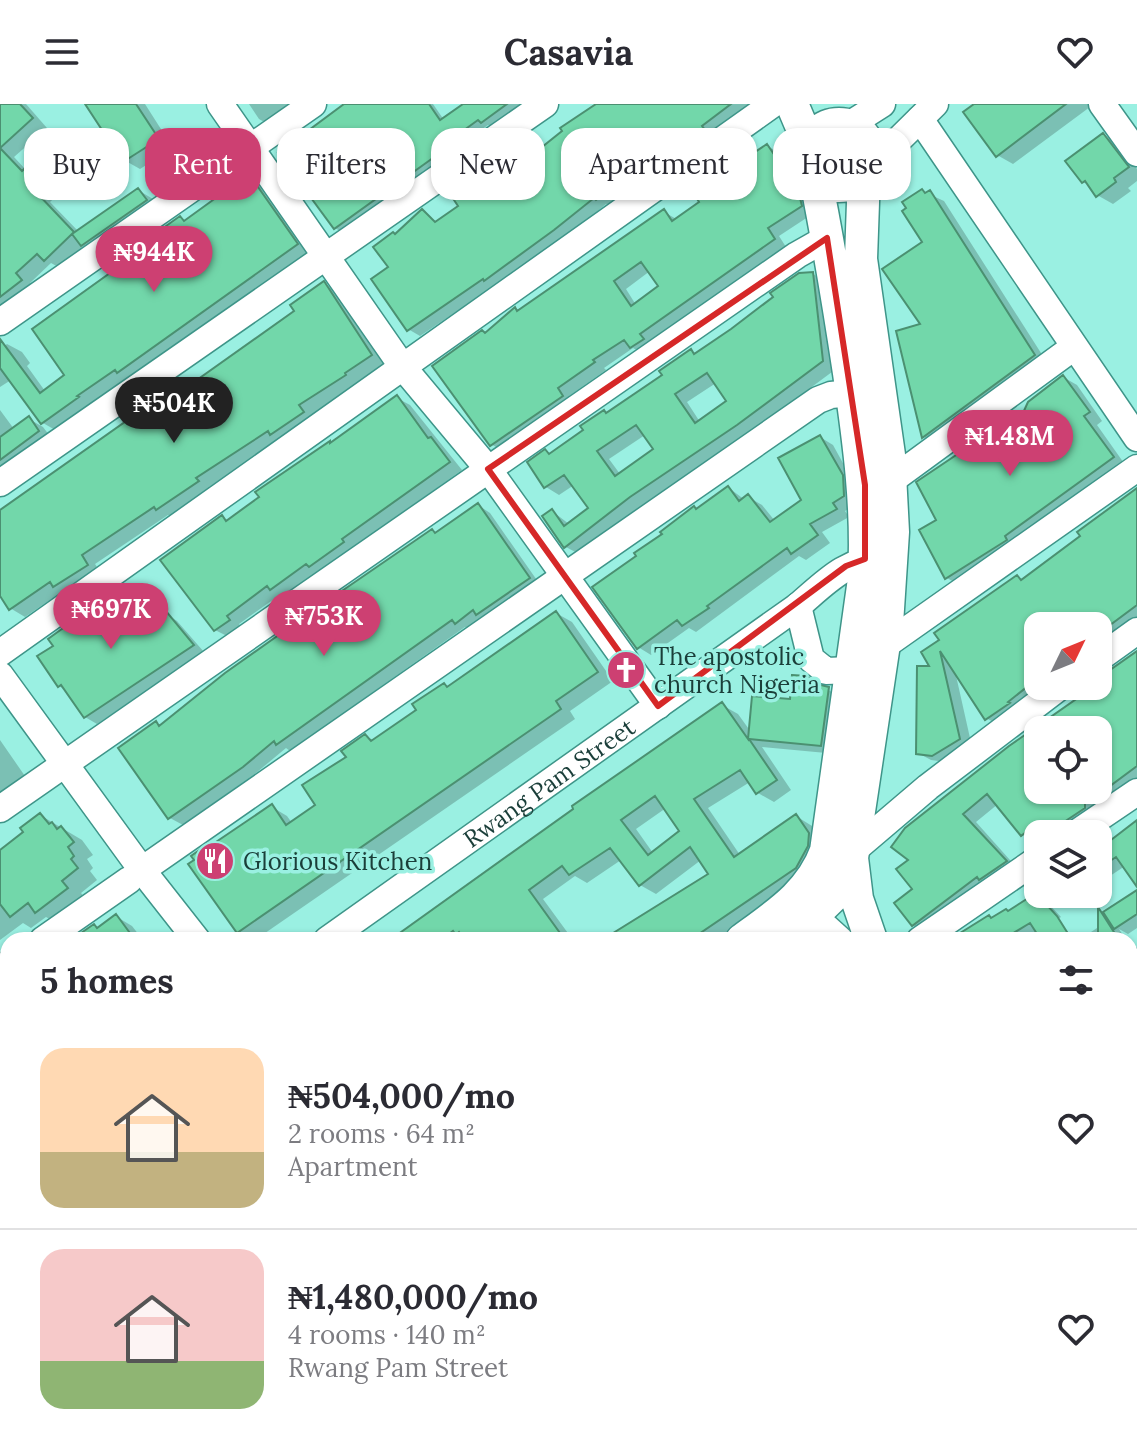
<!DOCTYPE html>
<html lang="en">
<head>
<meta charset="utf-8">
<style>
	:root { --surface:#fff; --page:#f7f7f7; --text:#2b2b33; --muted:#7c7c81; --line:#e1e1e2; --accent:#cd4072 }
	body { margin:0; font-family:Lora,serif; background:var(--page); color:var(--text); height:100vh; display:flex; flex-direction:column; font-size:30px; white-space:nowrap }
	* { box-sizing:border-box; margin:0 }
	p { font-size:26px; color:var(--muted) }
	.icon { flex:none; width:44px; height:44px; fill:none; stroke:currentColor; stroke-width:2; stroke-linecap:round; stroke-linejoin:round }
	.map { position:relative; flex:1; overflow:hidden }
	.drawer { position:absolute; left:0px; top:828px; width:1138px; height:512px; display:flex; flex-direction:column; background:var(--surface); border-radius:24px 24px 0 0; box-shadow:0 2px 6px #0004 }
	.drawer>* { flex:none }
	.top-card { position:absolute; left:24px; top:24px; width:1090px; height:72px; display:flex; gap:16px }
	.needle { width:52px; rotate:47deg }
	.tools { position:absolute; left:1024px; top:508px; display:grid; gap:16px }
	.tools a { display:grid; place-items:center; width:88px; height:88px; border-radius:16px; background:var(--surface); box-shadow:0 2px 6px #0004; font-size:40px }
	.price { position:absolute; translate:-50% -68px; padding:0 18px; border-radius:28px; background:var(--accent); color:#fff; font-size:26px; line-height:52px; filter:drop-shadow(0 2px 4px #0008) }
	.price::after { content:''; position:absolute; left:50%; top:48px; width:24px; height:18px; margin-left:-12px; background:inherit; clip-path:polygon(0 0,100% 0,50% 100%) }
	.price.on { background:#222; color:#fff }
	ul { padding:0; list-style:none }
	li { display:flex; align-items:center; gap:24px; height:200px; padding:0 40px }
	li+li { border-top:2px solid var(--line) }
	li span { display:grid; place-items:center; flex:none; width:224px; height:160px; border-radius:24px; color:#555 }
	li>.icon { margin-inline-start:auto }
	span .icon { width:96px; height:96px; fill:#fffc; stroke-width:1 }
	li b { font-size:34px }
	h2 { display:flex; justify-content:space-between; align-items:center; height:96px; padding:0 40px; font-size:34px }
	.pill { padding:0 28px; border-radius:24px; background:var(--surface); box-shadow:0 2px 6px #0004; font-size:28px; line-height:72px }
	.pill.on { background:var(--accent); color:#fff }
	header { display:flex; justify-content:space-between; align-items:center; height:104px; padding:0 40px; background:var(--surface); font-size:36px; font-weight:800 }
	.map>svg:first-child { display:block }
	.shadow { fill:#0003; fill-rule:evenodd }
	.building { fill:#72d7aa; stroke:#4b9071; stroke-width:2; fill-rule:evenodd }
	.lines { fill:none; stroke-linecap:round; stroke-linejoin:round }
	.minor-casing { stroke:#3e9589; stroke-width:29 }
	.major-casing { stroke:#3e9589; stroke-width:35 }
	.highway-casing { stroke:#3e9589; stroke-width:41 }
	.minor { stroke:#fff; stroke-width:26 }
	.major { stroke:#fff; stroke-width:32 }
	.highway { stroke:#fff; stroke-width:38 }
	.marked { fill:none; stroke:#d62828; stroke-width:6; stroke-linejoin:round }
	.labels { text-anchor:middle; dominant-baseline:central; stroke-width:7; stroke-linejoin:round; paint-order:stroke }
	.poi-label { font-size:24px; fill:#1a3e39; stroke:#9af0e2; text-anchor:start }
	.street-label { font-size:24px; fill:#1a3e39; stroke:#9af0e2 }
</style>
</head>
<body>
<header><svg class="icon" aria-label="menu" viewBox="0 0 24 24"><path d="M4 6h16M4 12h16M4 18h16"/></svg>Casavia<svg class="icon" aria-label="heart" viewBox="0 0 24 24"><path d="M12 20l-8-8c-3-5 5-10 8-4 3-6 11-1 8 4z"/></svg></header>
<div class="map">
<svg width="1137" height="1340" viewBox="0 0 1137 1340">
	<rect width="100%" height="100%" fill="#9af0e2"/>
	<path class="shadow" d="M0,0H26L47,24L14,53L26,66L59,35L74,44L90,60L50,98L79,128L138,86L153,95L160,105L97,149L84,142L60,164L51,159L30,179L36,186L10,206L0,201Z
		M88,0H145L173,44L140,65L124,56Z
		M249,0H303L271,22L259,15Z
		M346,0H433L444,16L467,0H524L493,24L488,21L450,48L453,52L345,130L335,124Z
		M596,0H752L609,101L606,100L567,133L420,232L408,225L390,164L396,132L422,108L438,119L461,102L508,58L527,45L536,50Z
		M977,0H1094L1013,60L997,51Z
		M1103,31L1119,40L1137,65V77L1128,84L1131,87L1113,100L1097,91L1091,82L1083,78Z
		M767,42L780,49L811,95L814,109L779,132L786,143L652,237L644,250L633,244L604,264L606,266L569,292L574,300L504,348L491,340L486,230L515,206L519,208L664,108L678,116L702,98L730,67ZM650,167L661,183L636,201L626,185Z
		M249,72L264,81L311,149L57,327L43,319L11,276L0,283V245L7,240L22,248L30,259L27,262L45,287L67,272L138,151L180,114L186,118Z
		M922,87L944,97L1048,260L938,341L924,333L899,228L923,221L925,139L909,105Z
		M813,170L827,178L836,265L751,328L644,400L579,450L566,443L552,407L569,420L590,404L574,381L559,391L546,383L530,359L546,348L551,351L665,271L691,248L697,251ZM716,279L729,298L700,318L687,298ZM645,331L655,346L620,370L609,355Z
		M324,180L338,188L385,259L358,278L359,280L313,310L317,317L282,335L209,383L212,386L172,413L168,411L95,460L101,469L69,490L63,487L25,513L10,504L0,489V409L159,302L173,311L198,296Z
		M1063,273L1077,281L1102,317L1097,321L1126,362L961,482L947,474L938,417L989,331L1002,339L1008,348Z
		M397,294L410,301L462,366L354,443L356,446L285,492L281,490L239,520L242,524L229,533L215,526L222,414L228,417Z
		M0,306L14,325L29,315L43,323L53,336L0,374Z
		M820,333L833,341L855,381L857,400L845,407L849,413L822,428L830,439L806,456L799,452L696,528L689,524L651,551L638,543L698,407L729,384L745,396L748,393L762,401L775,417L804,397Z
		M1137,386V517L1098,546V522H1038V582H1051L999,621L986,614L955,567L972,643L946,658L931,656L918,649L933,564L942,537L1017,473L1023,476L1082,432Z
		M478,401L490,409L541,482L469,526L465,523L290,647L286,644L256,669L183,721L170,714L121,644L156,620L161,623L432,427L436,430Z
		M128,485L140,491L159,514L166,510L177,517L204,548L97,620L85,613L67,587L59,582L56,542L103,498L109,502Z
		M556,509L572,518L613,577L570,607L575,615L255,836L238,828L211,744L272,703L287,712L292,719L318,701L348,653L366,632L374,637L418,607L444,581L448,584Z
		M1137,549V680L1071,730H1038L1037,739L1023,731L998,700L976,718L1019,766L927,829L913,821L915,785L911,755L1010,644L1082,594V582H1098V572L1108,570ZM1038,626H1098V686H1038Z
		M822,583L844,594L837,650L762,643L791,686L774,698L758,689L750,678L708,704L740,751L796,712L812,722L825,740L812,773L719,836H606L711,771L701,756L656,790L640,781L621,756L587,779L575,772L543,795L573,836H392L722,601L738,610L751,628L792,597ZM666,704L681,727L653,749L636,725Z
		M0,636L27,675L0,694Z
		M40,711L82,736L93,751L87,755L93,764L90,767L97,776L81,789L87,796L57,819L46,813L31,824L23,819L0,836V749L26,729Z
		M1137,718V779L1125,762L1098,780V748Z
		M1137,789V824L1128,830L1119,825L1126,836H1049L1063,824L1079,836L1106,818L1116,823Z
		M1036,791L1047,798L1061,813L1023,836H952L1010,809Z
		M117,813L132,822L143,836H76L99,826Z
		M8,888V1011L0,1016V894Z
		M1130,910L1137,922V1010L1130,1015Z
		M1137,1082V1179L1130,1166V1087Z
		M8,1103V1208L0,1213V1108Z
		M8,1239V1299L0,1288V1244Z
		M1130,1308L1137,1319V1340H973L975,1332H1130Z
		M137,1332H230L236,1340H125Z
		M330,1332H474L463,1340H319Z
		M761,1332H818L810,1338L811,1340H749Z
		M861,1332H954L944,1340H849Z"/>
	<path class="building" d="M0,0H20L33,14L0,44L22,67L59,33L76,51L36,88L74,128L44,157L37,150L16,169L22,176L0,193Z
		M85,0H136L159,35L123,58Z
		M344,0H429L440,16L463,0H507L481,19L478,16L442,42L444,46L334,125L278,49Z
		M596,0H731L702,22L706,27L631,78L628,73L596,96L594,94L554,126L484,177L483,175L407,227L371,175L388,163L373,143L393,128L395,130L422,105L435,118L458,102L450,90L503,53L506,57L527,43L532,51L562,27L560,24Z
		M974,0H1066L996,53L963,8Z
		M1103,29L1129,63L1114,74L1116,78L1096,93L1085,77L1082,79L1065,57Z
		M767,40L798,86L802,102L768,124L775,135L640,230L644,235L630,244L624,236L593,256L595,258L558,284L563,292L490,342L432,262L482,226L485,229L515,203L517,207L664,105L672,117L699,98L691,85L725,62L728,66ZM641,158L658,182L631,202L614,177Z
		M249,70L298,140L117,269L115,266L77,292L79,293L41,320L0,264V235L40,289L64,271L32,225L135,151L132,146L166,122L180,112L184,117Z
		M138,84L147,96L81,142L72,130Z
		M922,85L925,89L930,86L1035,251L922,334L896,227L920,220L882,165L922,138L902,107L906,104L902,98Z
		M813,168L823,257L737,321L630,393L564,444L542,412L552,405L564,422L588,404L564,371L544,384L527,358L545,345L549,350L583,326L580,322L604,306L606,309L662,271L659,267L691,245L694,250L731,225L773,193L770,189L799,169ZM707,269L726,297L695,319L675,290ZM636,321L653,345L615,372L597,347Z
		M324,177L372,251L345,269L346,271L299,301L304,308L270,331L268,327L196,374L199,377L156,406L154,403L82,451L88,461L53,483L50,478L9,506L0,492V406L132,313L134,316L159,300L168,314L195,296L187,283L294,207L290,201Z
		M1063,271L1090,308L1084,312L1114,353L1005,432L1007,436L945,475L919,426L936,416L916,378L989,329L1003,353L1028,298Z
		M397,291L428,334L431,333L450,358L342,435L344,438L309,463L306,460L270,486L267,482L227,512L230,516L214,527L160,456L222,411L226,417L259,393L255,388L330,337V339Z
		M29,312L39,327L0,356V333Z
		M820,331L843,371L844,392L833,399L837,405L810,420L818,431L791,450L787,444L707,502L709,504L682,522L677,516L637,545L592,483L636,452L634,449L662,430L660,428L694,402L696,405L728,382L739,397L748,390L770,418L801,396L778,354Z
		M1137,384V501L1098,530V522H1038V574L1008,598L1010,599L985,616L940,547L960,635L932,652L916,650L917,562H929L921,548L939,536L934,529L1017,471L1021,476L1080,432L1077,428Z
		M478,399L530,474L476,511L473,506L455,520L452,516L276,641L274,637L243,663L168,715L118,644L156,617L159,622L225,569L304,513L432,425L435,429Z
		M128,482L156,514L166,507L194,541L84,614L61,581L58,583L37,552L53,542L48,535L102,496L107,502Z
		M556,507L598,568L556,597L561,605L237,829L188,760L194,756L191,752L208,740L210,742L272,700L286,721L315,701L302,681L346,653L341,647L365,630L371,637L416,606L412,600L444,579L447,583Z
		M1137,547V662L1110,682L1107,678L1098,684V626H1038V686H1077L1085,699V704L1046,730H1042L1036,720L1021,732L987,690L963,710L1007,757L979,776L977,773L912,822L894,799L912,785L896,765L908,756L891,743L905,724L1009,642L1079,593L1075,589L1077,582H1098V571L1107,568Z
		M792,571L807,572L817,580L829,583L821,642L749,635L777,676L756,690L740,666L694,695L734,753L796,710L809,729L808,742L796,764L690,836H602L708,770L690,743L639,782L610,744L569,771L562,762L529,786L565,836H465L459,828L456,831L453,827L441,836H390L573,705L572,702L722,598L748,635L752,592L790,595ZM655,692L679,727L648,751L621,716Z
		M40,709L49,720L52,718L57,725L61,722L74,738L68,743L74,752L71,755L78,764L62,777L68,784L35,809L28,799L10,813L0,800V746L23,728L20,724Z
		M1137,716V783L1116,753L1098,765V746Z
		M1137,786V810L1114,825L1103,808Z
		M1036,789L1057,812L1072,836H1041L1030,819L1002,836H949L989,811L991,814L1006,805L1008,807Z
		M1098,803L1119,836H1098Z
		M116,810L135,836H71L94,820L97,824Z"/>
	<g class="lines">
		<g class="minor-casing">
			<g id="minor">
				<path d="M220,0L402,262L488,365L658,602"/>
				<path d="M1102,0L1137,49"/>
				<path d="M920,15L1137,334"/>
				<path d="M849,21L882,0"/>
				<path d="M866,68L935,0"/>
				<path d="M0,218L313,0"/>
				<path d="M892,376L1074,243"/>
				<path d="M0,379L545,0"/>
				<path d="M798,502L811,555L826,567L852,566"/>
				<path d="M884,542L1137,364"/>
				<path d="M0,549L773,0"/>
				<path d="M1098,555L1137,527"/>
				<path d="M0,571L142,766L197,836"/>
				<path d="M0,705L797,151L827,134"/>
				<path d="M1075,730L1137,688"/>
				<path d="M842,744L854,746L928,683L1061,582"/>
				<path d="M142,766L818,296L831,291L870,287"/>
				<path d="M798,798L840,836"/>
				<path d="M43,836L129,776"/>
				<path id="s1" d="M327,836L798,502C824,480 846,455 882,455"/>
				<path d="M920,836L1038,755"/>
				<path d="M1130,863L1137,858"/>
				<path d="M0,866L8,860"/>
				<path d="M0,1069L8,1063"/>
				<path d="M1130,1221L1137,1216"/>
				<path d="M1130,1257L1137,1268"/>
				<path d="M236,1332L241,1340"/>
				<path d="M944,1340L957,1332"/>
			</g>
		</g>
		<g class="major-casing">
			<path id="major" d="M792,0L809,40
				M808 51a31 31 0 1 1 62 0a31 31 0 1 1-62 0Z
				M852,754L857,795L871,836
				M742,836C776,811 811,789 826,747L864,475C868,405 859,339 849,269C839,203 828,137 815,71
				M788,836L835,790L852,754L887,520L893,428L889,351L861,155L864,70
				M553,1332L560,1340
				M29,1340L41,1332
				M82,1340L94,1332"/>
		</g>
		<g class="highway-casing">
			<path id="highway" d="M1130,1035L1137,1031
				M507,1332L508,1340
				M615,1340L643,1332
				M693,1340L705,1332"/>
		</g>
		<use href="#minor" class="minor"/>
		<use href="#major" class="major"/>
		<use href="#highway" class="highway"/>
	</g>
	<path class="marked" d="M827,134L865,381V455L846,462L658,602L488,365Z"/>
	<defs>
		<g id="church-disc" transform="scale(2)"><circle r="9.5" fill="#cd4072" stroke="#9af0e2"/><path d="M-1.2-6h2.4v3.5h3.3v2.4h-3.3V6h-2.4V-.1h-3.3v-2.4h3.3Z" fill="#fff"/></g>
		<g id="restaurant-disc" transform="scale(2)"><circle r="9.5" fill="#cd4072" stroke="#9af0e2"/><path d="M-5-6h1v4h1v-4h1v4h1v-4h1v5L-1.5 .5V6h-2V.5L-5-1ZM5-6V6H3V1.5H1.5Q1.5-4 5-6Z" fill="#fff"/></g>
	</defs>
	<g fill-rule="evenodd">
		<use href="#church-disc" x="626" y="566"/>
		<use href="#restaurant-disc" x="215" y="757"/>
	</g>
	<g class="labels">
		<g class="poi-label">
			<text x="654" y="552">The apostolic<tspan x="654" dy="28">church Nigeria</tspan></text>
			<text x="243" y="757">Glorious Kitchen</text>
		</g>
		<g class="street-label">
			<text stroke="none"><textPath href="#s1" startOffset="272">Rwang Pam Street</textPath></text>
		</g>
	</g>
</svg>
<div class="tools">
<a><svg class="needle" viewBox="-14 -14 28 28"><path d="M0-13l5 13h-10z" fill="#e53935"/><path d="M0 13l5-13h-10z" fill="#7c7c81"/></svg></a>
<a><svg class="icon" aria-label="locate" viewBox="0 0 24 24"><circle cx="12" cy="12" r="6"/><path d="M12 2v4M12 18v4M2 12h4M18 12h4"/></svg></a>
<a><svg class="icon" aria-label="layers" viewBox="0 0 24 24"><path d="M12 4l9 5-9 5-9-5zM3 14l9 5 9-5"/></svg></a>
</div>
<b class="price" style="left:154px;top:190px">₦944K</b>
<b class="price on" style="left:174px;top:341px">₦504K</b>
<b class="price" style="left:1010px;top:374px">₦1.48M</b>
<b class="price" style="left:111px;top:547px">₦697K</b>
<b class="price" style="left:324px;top:554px">₦753K</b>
<div class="top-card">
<a class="pill">Buy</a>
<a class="pill on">Rent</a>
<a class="pill">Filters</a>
<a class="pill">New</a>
<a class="pill">Apartment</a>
<a class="pill">House</a>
</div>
<section class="drawer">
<h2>5 homes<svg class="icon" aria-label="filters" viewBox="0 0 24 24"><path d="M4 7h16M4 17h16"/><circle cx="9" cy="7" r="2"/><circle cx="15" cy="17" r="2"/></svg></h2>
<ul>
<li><span style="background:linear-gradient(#ffd9b3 65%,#c2b280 0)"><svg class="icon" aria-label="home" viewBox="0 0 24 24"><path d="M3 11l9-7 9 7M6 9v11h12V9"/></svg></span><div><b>₦504,000/mo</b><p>2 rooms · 64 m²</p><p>Apartment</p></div><svg class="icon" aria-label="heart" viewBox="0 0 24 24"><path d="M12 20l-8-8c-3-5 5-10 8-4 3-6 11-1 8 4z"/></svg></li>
<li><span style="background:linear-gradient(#f6c9c9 70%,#8fb573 0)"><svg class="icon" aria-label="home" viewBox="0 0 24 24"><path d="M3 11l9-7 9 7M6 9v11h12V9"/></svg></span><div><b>₦1,480,000/mo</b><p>4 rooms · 140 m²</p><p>Rwang Pam Street</p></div><svg class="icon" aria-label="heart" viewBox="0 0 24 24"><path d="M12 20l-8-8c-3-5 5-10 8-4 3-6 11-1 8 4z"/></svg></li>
</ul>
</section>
</div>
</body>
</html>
